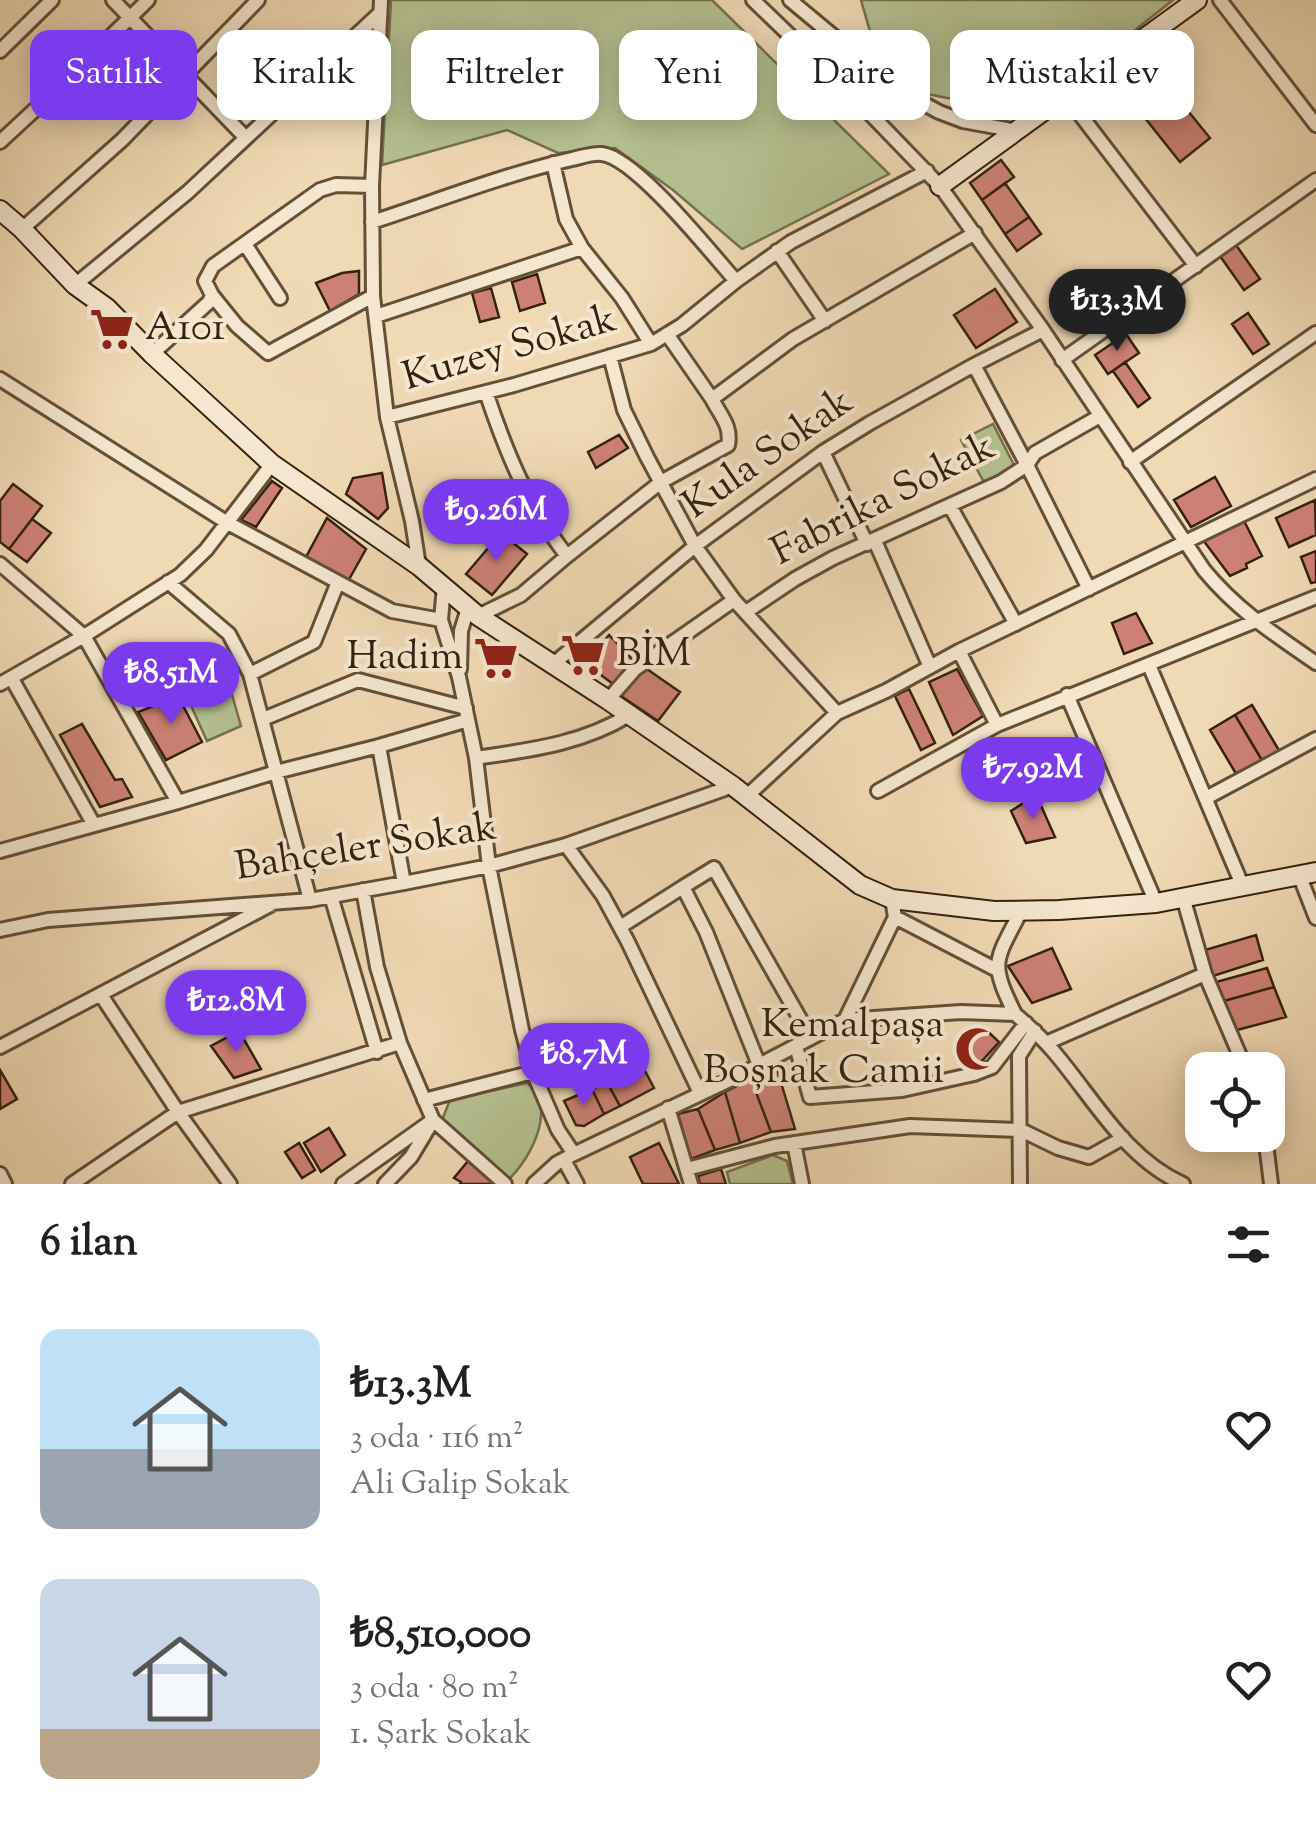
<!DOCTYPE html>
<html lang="tr">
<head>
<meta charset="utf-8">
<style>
	:root { --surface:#fff; --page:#f2f2f2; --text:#202124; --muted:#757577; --accent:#7c3aed }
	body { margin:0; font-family:"Sorts Mill Goudy",serif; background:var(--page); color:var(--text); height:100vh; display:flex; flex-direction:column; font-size:38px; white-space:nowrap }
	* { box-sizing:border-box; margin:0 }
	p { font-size:32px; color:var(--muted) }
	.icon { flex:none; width:55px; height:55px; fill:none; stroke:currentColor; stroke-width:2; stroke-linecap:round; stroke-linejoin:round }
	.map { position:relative; height:1184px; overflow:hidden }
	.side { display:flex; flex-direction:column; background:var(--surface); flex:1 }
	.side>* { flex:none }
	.hud { position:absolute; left:30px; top:30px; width:1258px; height:90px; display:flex; gap:20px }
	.controls { position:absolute; left:1185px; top:1052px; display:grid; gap:20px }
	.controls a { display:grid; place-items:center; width:100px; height:100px; border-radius:20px; background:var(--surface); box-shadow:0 5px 25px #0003; font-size:50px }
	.price { position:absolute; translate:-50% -85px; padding:0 22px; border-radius:35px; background:var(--accent); color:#fff; font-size:32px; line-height:65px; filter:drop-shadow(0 2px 5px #0008) }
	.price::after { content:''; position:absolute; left:50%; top:60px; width:30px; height:22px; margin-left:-15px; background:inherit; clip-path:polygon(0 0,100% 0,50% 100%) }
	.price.selected { background:#222; color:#fff }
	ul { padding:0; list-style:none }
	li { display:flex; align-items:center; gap:30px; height:250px; padding:0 40px }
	li span { display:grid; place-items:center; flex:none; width:280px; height:200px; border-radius:20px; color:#555 }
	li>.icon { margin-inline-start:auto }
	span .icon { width:120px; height:120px; fill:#fffc; stroke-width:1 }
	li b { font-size:42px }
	h2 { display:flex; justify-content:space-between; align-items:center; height:120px; padding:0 40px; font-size:42px }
	.tag { padding:0 35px; border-radius:20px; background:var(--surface); box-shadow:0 5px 25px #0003; font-size:35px; line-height:90px }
	.tag.selected { background:var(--accent); color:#fff }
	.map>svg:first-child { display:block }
	.green { fill:#b5c091; stroke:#74714f; stroke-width:2.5 }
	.building { fill:#cd8176; stroke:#34220d; stroke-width:2.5 }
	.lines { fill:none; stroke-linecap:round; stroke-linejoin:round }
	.street-casing { stroke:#635037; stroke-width:18 }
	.secondary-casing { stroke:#34220d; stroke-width:22 }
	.street { stroke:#f5e6cf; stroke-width:12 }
	.secondary { stroke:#f5e6cf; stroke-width:18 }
	.labels { text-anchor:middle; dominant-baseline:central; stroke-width:8; stroke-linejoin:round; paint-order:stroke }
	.poi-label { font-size:40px; fill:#34220d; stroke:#f5e6cf; text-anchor:start }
	.street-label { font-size:40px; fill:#34220d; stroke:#f5e6cf }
</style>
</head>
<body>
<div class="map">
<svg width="1316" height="1184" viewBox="0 0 1316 1184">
	<rect width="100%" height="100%" fill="#f0d9b5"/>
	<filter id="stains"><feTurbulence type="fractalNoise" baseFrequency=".002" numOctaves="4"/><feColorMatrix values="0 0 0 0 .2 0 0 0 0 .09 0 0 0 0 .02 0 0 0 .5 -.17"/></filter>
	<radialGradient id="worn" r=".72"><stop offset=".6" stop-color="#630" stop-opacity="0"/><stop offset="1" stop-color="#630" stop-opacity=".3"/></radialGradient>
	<path class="green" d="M391,0H712L889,174L742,249L673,190L615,148L558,153L507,130L382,165Z
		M861,0H1173L1135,30L1008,110L992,96L957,100L918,92L885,65L869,28Z
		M993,424L1015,467L985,484L961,440Z
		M228,681L241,726L207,741L188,699Z
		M527,1083C558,1107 531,1158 509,1179L442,1120L450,1100Z
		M773,1155L787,1161L793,1184H730L727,1172Z"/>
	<path class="building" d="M1162,79L1210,138L1180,162L1133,103Z
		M1001,160L1014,177L982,200L970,183Z
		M1005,183L1029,217L1005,234L982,200Z
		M1029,217L1041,234L1017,251L1005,234Z
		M1236,245L1260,279L1244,290L1220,256Z
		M359,271V294L330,311L316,283L342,273Z
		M537,274L545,303L520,311L512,282Z
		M491,288L499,317L480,322L472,293Z
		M995,289L1017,322L976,348L954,315Z
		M1248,313L1269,344L1253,354L1232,324Z
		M1126,334L1139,353L1108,374L1095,355Z
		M1125,362L1150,398L1138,407L1113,371Z
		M619,435L628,448L596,468L588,452Z
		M382,473L388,508L378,519L346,494L353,478Z
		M1215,477L1231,506L1191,527L1174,500Z
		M272,481L282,488L256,527L241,520Z
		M13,484L42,506L9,549L0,542V501Z
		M1315,500L1316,535L1289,547L1276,518Z
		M327,518L366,549L347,583L306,557Z
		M32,519L51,533L27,562L9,549Z
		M1243,519L1262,556L1246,564L1247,568L1230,576L1203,540Z
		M501,533L527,554L492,595L466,574Z
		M1316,551V582L1311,583L1301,557Z
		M1136,613L1152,643L1124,654L1112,623Z
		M609,635L633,660L613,684L585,663Z
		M644,667L680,692L658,721L621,696Z
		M957,669L983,716L953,735L929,682Z
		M909,689L935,743L921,750L895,696Z
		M178,696L202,742L166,760L138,712Z
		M1252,705L1280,752L1263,762L1235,715Z
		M1235,715L1263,762L1238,777L1210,730Z
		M82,724L115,780L122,779L132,797L100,807L60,735Z
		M1046,747L1061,778L1029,794L1014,764Z
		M1038,799L1055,837L1026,843L1011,811L1025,802Z
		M1256,935L1263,960L1213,976L1205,950Z
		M1052,948L1071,989L1032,1003L1008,966Z
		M1267,968L1274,987L1224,1001L1216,982Z
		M1274,987L1286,1017L1237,1030L1224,1001Z
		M982,1026L999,1042L972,1072L955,1057Z
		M239,1031L261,1069L234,1078L211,1046Z
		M635,1052L654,1088L620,1106L600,1070Z
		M776,1066L795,1129L771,1132L751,1079Z
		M0,1070L17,1099L0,1109Z
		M751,1079L771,1132L740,1143L725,1092Z
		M607,1082L620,1106L604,1114L592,1089Z
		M592,1089L604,1114L584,1126L576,1125L564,1101Z
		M725,1092L740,1143L715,1150L698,1109Z
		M698,1109L715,1150L691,1159L678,1114Z
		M329,1128L345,1155L321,1172L304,1143Z
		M299,1143L315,1170L302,1178L285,1152Z
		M659,1143L679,1184H643L630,1157Z
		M468,1161L494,1184H460L461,1182L454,1178Z
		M721,1169L726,1184H700L698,1176Z"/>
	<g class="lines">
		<g class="street-casing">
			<path id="street" d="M113,0L245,137
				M381,0L372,186L373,296L387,417L412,521L419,566
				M753,0L855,98L940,186L1043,330L1204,570C1237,610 1274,634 1316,663
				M790,0L897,89L939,112L963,121L1017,131
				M1220,0L1316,125
				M0,51L52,0
				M1066,96L1196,266
				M0,142L54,92L148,0
				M553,163L566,219L582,248L622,298L651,344
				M372,222C437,201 505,174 572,159C581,157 593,153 602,154C636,158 711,253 736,281
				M22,229L122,140L258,0
				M245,244L280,298
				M777,251L825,321
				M75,285L188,192L380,13
				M212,295L237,326L268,353L373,296
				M376,316L582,248
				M667,334L712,399
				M152,354L209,302L212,295L205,281L213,266L320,190L336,185L372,186
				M610,356L624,410L647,457L695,546L734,600L837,713
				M1062,360L1316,180
				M974,365L1027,465L1089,589
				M0,379L226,522L392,611L441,620
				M486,392C506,452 528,506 567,556
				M387,417L514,385L651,344L682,325L736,281L791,242L927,171
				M823,452L867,544
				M1130,462L1316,333
				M950,506L1016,624
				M875,541L930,667
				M0,564L84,636L178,802
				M168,582L229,634L250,674L310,900
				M444,586L441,620L459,677L476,758L489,866L522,1030L533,1072L558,1130L574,1154
				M746,612L795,579L833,558L1001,482L1027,465L1035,453L1100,416
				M478,616L521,595L567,556L661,482L728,445C732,426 720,415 712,399L793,339L975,233
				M959,651L997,725
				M552,665L695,546L823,452L870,423L974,365L1043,330
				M1149,665L1243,887
				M460,669L461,631L468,608
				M250,674L314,642L338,582
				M12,679L94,825
				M0,684L84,636L180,575L206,550L272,464
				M1067,695L1156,903
				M608,700L635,669L734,600
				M263,719L358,680L466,708
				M379,746L404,883
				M476,758C529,750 582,744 629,715
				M878,791L997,725L1316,597
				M747,796L837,713L886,691L959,651L1316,479
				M1206,798L1316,739
				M566,845L603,896L628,942L700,1093
				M0,851L178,802L276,772L379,746L468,720
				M1300,877L1316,918
				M683,887L714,868L811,1038
				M363,890L377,967L400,1043L433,1120L505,1184
				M331,896L377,1052
				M1183,897L1205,974L1246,1070
				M895,917L997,970
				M620,927L683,887L706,932L759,1065
				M0,930L48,920L310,900L404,883L489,866L566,845L733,786
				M101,995L178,1112L230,1184
				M1015,1014C989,961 995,962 1021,911
				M845,1020L961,1012L1015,1014C1029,1026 1042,1038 1054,1052C1094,1099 1125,1158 1183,1184
				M1046,1043L1205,974
				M796,1046L810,1097L902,1090L974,1074L992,1067L1026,1023
				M0,1047L272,904
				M424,1100L533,1072
				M668,1108L691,1184
				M1265,1135L1271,1184
				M794,1143L802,1184
				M564,1160L577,1184
				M687,1169L775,1146L910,1126L1021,1130L1058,1148L1089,1157L1123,1138
				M0,1174L5,1184
				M72,1184L178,1112L400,1043
				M343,1184L433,1120
				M385,1184L411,1157L429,1127
				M534,1184L557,1163L574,1154L740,1075L845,1020L895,917L892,899
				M1020,1184L1019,1056L1035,1031"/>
		</g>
		<g class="secondary-casing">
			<path id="secondary" d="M940,186L1197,0
				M0,210L22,229L75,285L107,308L152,354L272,464L419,566L478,616L608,700L733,786L860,885L892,899L994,911L1059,910L1156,903L1316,872"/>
		</g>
		<use href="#street" class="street"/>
		<use href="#secondary" class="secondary"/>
	</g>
	<defs>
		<g id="supermarket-bare" transform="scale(3.45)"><path d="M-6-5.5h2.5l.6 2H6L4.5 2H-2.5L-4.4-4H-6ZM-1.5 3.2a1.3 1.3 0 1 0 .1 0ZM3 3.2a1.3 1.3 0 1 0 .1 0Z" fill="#8f2418" stroke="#f5e6cf" stroke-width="2.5" paint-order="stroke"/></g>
		<g id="mosque-bare" transform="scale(3.45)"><path d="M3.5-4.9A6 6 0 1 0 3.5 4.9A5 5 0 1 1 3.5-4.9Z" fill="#8f2418" stroke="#f5e6cf" stroke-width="2.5" paint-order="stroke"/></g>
	</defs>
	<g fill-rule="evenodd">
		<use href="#supermarket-bare" x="112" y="329"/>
		<use href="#supermarket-bare" x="583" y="655"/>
		<use href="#supermarket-bare" x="496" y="658"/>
		<use href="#mosque-bare" x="977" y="1049"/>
	</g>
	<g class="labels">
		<g class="poi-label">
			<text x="145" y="329">A101</text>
			<text x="616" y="655">BİM</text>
			<text x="463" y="658" text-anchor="end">Hadim</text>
			<text x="944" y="1026" text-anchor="end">Kemalpaşa<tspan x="944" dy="46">Boşnak Camii</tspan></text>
		</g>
		<g class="street-label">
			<text transform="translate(510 350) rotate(-16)">Kuzey Sokak</text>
			<text transform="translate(769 455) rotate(-35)">Kula Sokak</text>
			<text transform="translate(884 501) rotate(-27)">Fabrika Sokak</text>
			<text transform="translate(366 849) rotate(-9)">Bahçeler Sokak</text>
		</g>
	</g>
	<rect width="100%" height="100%" filter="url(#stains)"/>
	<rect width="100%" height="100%" fill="url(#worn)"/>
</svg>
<div class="controls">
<a><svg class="icon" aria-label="locate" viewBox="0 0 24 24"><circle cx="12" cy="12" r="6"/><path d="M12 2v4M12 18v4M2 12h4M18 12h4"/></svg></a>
</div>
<b class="price selected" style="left:1117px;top:354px">₺13.3M</b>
<b class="price" style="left:496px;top:564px">₺9.26M</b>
<b class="price" style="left:171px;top:727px">₺8.51M</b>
<b class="price" style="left:1033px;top:822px">₺7.92M</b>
<b class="price" style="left:236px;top:1055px">₺12.8M</b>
<b class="price" style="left:584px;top:1108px">₺8.7M</b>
<div class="hud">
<a class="tag selected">Satılık</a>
<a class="tag">Kiralık</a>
<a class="tag">Filtreler</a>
<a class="tag">Yeni</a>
<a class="tag">Daire</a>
<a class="tag">Müstakil ev</a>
</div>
</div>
<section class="side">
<h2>6 ilan<svg class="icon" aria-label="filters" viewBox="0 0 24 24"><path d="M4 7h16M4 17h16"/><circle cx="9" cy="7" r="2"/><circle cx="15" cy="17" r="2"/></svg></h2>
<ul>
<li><span style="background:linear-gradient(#bfe0f5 60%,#9aa5b1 0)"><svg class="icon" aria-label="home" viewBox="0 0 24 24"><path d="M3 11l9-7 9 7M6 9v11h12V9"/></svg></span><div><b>₺13.3M</b><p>3 oda · 116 m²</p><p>Ali Galip Sokak</p></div><svg class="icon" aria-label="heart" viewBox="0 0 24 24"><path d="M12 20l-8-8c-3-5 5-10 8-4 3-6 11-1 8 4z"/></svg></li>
<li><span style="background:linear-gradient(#c9d6e8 75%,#b9a48a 0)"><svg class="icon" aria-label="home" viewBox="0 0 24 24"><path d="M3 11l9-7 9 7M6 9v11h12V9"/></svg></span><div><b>₺8,510,000</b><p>3 oda · 80 m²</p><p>1. Şark Sokak</p></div><svg class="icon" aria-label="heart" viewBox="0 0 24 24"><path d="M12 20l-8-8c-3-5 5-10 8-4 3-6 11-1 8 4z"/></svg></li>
</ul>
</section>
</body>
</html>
